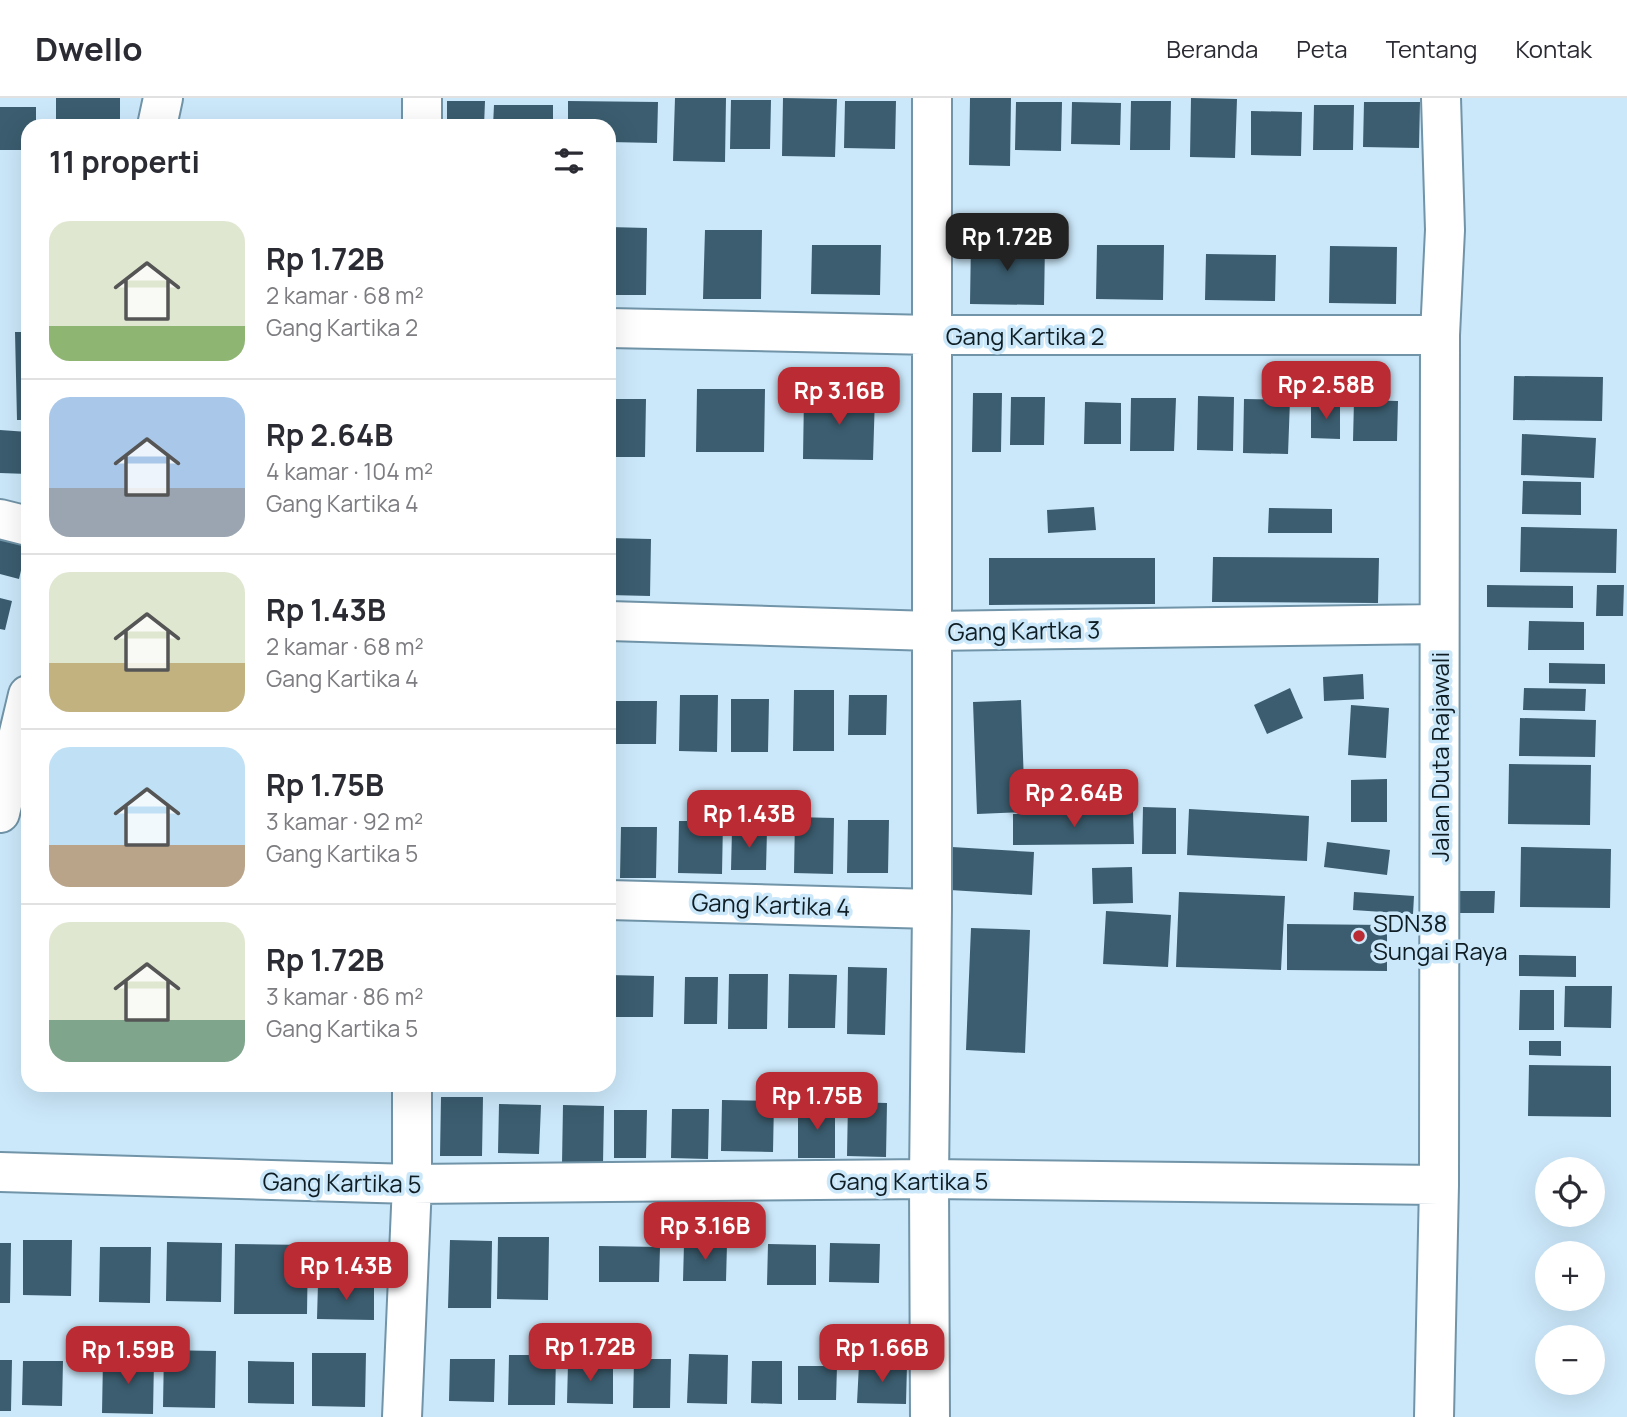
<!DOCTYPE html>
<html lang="id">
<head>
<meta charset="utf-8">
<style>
	:root { --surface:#fff; --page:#f2f2f3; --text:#2b2b33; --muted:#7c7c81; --line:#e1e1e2; --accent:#bb2b34 }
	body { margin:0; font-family:Manrope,sans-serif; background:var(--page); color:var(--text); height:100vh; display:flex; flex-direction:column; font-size:26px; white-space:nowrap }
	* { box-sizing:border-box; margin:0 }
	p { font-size:23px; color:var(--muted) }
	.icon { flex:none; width:38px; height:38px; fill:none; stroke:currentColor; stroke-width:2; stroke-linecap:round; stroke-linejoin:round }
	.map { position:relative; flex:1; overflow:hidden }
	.drawer { position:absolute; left:21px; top:21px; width:595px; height:973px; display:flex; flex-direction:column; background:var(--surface); border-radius:21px; box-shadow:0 7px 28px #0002 }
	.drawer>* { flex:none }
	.fabs { position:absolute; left:1535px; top:1059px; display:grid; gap:14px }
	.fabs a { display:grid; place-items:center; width:70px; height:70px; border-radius:50%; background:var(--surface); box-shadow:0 7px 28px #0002; font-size:35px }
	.price { position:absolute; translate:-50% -60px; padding:0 16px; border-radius:14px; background:var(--accent); color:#fff; font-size:23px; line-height:46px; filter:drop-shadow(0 2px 4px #0008) }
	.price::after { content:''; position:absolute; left:50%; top:42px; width:21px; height:16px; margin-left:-10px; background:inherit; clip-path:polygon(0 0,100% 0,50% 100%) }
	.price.selected { background:#222; color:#fff }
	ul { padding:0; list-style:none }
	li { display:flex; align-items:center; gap:21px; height:175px; padding:0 28px }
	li+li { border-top:2px solid var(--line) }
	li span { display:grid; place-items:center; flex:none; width:196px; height:140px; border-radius:21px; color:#555 }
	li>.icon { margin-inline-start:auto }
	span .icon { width:84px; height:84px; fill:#fffc; stroke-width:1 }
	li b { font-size:30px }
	h2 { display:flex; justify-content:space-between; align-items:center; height:84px; padding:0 28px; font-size:30px }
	header { display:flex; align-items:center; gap:42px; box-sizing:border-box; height:98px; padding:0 35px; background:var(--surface); border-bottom:2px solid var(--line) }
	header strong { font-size:33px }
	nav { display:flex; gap:38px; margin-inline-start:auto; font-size:24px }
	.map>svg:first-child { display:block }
	.building { fill:#3b5d6f }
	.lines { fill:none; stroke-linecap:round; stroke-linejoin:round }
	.minor-casing { stroke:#7194a8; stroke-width:42 }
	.minor { stroke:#fff; stroke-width:38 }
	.poi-dot { fill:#bb2b34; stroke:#cbe8fa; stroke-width:2.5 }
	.labels { text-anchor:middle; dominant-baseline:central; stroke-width:7; stroke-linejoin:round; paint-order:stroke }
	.street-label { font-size:24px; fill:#0f1d24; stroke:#cbe8fa }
	.poi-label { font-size:24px; fill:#0f1d24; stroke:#cbe8fa; text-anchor:start }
</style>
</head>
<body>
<header>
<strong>Dwello</strong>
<nav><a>Beranda</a><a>Peta</a><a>Tentang</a><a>Kontak</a></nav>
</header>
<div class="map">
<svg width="1627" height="1319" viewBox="0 0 1627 1319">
	<rect width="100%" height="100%" fill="#cbe8fa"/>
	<path class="building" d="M56,0H120V28H56Z
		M675,0H726L725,64L673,63Z
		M783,0L837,1L835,59L782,58Z
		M970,0H1011L1010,68L969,67Z
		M1191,0L1237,1L1235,60L1190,59Z
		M731,2H771L770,51H730Z
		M447,3H485L484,28H447Z
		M568,3L658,4L657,45L609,44V28H568Z
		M845,3H896L895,51L844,50Z
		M1131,3H1171L1170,52H1130Z
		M1016,4H1062L1061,53L1015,52Z
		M1072,4L1121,5L1120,47L1071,46Z
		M1364,4H1420L1419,50L1363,49Z
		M494,7H553V28H493Z
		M1314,7H1354L1353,52H1313Z
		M0,9H36V28H28V52H0Z
		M1251,13L1302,14L1301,58L1251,57Z
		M609,129L647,130L646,197H609Z
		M705,132H762L761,201H703Z
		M971,143L1045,144L1044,207L970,206Z
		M812,147H881L880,197L811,196Z
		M1097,147H1164L1163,202L1096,201Z
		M1330,148L1397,149L1396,206L1329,205Z
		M1206,156L1276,157L1275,203L1205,202Z
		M15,234H28V322H17Z
		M1514,278L1603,279L1602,323L1513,322Z
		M697,291H765L764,354H696Z
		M973,295H1002L1001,354H972Z
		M804,297L875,298L873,362L803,361Z
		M1198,298L1234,299L1233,353L1197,352Z
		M1011,299H1045L1044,347H1010Z
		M1131,300H1176L1174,353H1130Z
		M609,301H646L645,359H609Z
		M1244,301L1290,302L1288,356L1243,355Z
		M1354,302L1398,303L1397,343H1353Z
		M1085,304L1121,305V346H1084Z
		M1311,306H1340V341L1311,340Z
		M0,332L28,334V376L0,375Z
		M1522,336L1596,340L1594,380L1521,377Z
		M1523,383L1581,384V417L1522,416Z
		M1094,409L1096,432L1048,435L1047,412Z
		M1269,410L1332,411V435H1268Z
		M1521,429L1617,431L1616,475L1520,474Z
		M0,435L28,442L19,481L0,476Z
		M609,440L651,441L650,498L609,497Z
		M1213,459L1379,460L1378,505L1212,504Z
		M989,460H1155V506L989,507Z
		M1487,487L1573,488V510L1487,509Z
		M1597,487H1624L1623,518H1596Z
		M0,500L12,503L5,532L0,531Z
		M1529,523L1584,524V552H1528Z
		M1549,565L1605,566V586L1549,585Z
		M1363,576L1364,601L1324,603L1323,579Z
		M1290,590L1303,620L1267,636L1254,607Z
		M1524,590L1586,591L1585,613L1523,612Z
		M794,592H834V653H793Z
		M680,597H718L717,654L679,653Z
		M849,597H887L886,637H848Z
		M731,601H769L768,654H731Z
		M1021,602L1025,714L977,716L973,604Z
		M613,603H657L656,646H612Z
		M1351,607L1389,610L1386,660L1348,657Z
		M1520,620L1596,622L1595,659L1519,658Z
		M1509,666L1591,667L1590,727L1508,726Z
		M1387,681V724H1351V682Z
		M1143,709L1176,710V756H1142Z
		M1189,711L1309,718L1307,763L1187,757Z
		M1133,714L1134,746L1013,747V716Z
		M795,719L834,720L833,776L794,775Z
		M848,722H889L888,775H847Z
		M679,723H723L722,776L678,775Z
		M621,729H657L656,780H620Z
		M732,732H767L766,772H731Z
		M1327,744L1390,752L1387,777L1324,769Z
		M952,749L1034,754L1032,797L950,792Z
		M1521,749L1611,751L1610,810L1520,809Z
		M1132,769L1133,805L1093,806L1092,770Z
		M1460,793H1495L1494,815H1459Z
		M1179,794L1285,798L1281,872L1176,869Z
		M1354,794L1414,798L1413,816L1353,812Z
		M1106,813L1171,817L1168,869L1103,866Z
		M1287,826L1387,827V873L1287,872Z
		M971,830L1030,832L1025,955L966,952Z
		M1519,857L1576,858V879L1519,878Z
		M848,869L887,870L885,937L847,936Z
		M729,876H768L767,931H728Z
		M789,876L837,877L835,930H788Z
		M609,877L654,878L653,919H609Z
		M685,879H718L717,926H684Z
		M1565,888H1612L1611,930L1564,929Z
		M1520,892H1554V932H1519Z
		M1529,943H1561V958L1529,957Z
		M1529,967L1611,968V1019L1528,1018Z
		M441,999H483L482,1058H440Z
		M722,1002L774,1003L773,1054L721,1053Z
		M848,1004L887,1005L886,1059L847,1058Z
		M499,1006L541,1007L539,1056L498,1055Z
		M563,1007L604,1008L603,1066H562Z
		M798,1007H835V1060H798Z
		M672,1011H709L708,1061L671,1060Z
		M614,1012H647L646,1060H614Z
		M498,1139H549L548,1202L497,1201Z
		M23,1142H72L71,1198L23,1197Z
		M450,1142L492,1143L491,1210H448Z
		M167,1144L222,1145L221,1204L166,1203Z
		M0,1145H11L10,1205H0Z
		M830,1145L880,1146L879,1185L829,1184Z
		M235,1146L308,1147L307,1216H234Z
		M684,1146H727L726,1183H683Z
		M768,1146L816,1147V1187H767Z
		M315,1148H361L360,1179H315Z
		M599,1148L660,1149L659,1184H599Z
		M100,1149H151L150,1205L99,1204Z
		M318,1185L374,1186V1222L317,1221Z
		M164,1252L216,1253L215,1310L163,1309Z
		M312,1255H366L365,1309L312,1308Z
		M689,1256L728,1257L727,1306L687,1305Z
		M509,1257H556L555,1307H508Z
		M103,1261H154L153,1316L102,1315Z
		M450,1261H495L494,1304L449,1303Z
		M634,1261H671L670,1310H633Z
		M0,1262H12L11,1313H0Z
		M23,1263H63L62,1308L22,1307Z
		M248,1263L294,1264V1306L248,1305Z
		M752,1263H782V1306L751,1305Z
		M568,1265H613V1306L567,1305Z
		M859,1266H907L906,1306L857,1305Z
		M798,1268H837L836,1302H798Z"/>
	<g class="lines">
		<g class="minor-casing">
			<path id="minor" d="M157,28L163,0
				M422,28V0
				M609,230L932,237H1440
				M0,421L28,428
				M609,523L931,533L1439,526
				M0,715L28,597
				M609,802L932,811
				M0,1074L412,1086L929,1081L1439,1087
				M402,1319L412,1086V987
				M930,1319L929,1081L932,811V0
				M1434,1319L1439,1087L1440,237L1445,132L1441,0"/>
		</g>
		<use href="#minor" class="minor"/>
	</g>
	<circle class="poi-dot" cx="1359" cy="838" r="7"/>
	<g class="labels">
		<g class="street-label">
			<text x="1025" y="237">Gang Kartika 2</text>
			<text transform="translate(1024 532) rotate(-1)">Gang Kartka 3</text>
			<text transform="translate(1439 659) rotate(-90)">Jalan Duta Rajawali</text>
			<text transform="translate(771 806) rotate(2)">Gang Kartika 4</text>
			<text x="909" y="1082">Gang Kartika 5</text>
			<text transform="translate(342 1084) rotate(1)">Gang Kartika 5</text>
		</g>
		<g class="poi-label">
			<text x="1373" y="824">SDN38<tspan x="1373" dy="28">Sungai Raya</tspan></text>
		</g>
	</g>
</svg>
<div class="fabs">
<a><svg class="icon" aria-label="locate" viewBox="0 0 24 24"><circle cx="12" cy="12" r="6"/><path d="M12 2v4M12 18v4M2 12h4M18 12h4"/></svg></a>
<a>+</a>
<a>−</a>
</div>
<b class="price selected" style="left:1007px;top:175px">Rp 1.72B</b>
<b class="price" style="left:1326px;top:323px">Rp 2.58B</b>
<b class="price" style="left:839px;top:329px">Rp 3.16B</b>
<b class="price" style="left:1074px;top:731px">Rp 2.64B</b>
<b class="price" style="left:749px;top:752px">Rp 1.43B</b>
<b class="price" style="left:817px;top:1034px">Rp 1.75B</b>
<b class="price" style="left:705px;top:1164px">Rp 3.16B</b>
<b class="price" style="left:346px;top:1204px">Rp 1.43B</b>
<b class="price" style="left:590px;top:1285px">Rp 1.72B</b>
<b class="price" style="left:882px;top:1286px">Rp 1.66B</b>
<b class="price" style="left:128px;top:1288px">Rp 1.59B</b>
<section class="drawer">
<h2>11 properti<svg class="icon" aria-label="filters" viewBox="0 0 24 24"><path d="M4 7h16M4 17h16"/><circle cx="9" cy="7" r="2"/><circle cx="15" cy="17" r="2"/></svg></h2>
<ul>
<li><span style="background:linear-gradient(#dfe7d0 75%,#8fb573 0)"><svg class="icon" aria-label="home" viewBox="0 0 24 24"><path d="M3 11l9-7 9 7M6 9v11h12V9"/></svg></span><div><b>Rp 1.72B</b><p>2 kamar · 68 m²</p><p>Gang Kartika 2</p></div></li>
<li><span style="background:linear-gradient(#a9c7e8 65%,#9aa5b1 0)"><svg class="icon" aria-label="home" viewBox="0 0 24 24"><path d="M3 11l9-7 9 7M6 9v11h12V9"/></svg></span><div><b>Rp 2.64B</b><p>4 kamar · 104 m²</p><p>Gang Kartika 4</p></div></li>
<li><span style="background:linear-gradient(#dfe7d0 65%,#c2b280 0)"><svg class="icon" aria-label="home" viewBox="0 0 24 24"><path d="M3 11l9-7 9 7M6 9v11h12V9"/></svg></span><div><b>Rp 1.43B</b><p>2 kamar · 68 m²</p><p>Gang Kartika 4</p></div></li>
<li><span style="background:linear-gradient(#bfe0f5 70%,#b9a48a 0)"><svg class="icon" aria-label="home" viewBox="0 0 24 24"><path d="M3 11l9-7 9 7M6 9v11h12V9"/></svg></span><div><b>Rp 1.75B</b><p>3 kamar · 92 m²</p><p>Gang Kartika 5</p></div></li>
<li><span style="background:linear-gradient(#dfe7d0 70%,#7fa58c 0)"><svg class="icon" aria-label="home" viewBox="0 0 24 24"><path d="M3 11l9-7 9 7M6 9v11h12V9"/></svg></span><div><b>Rp 1.72B</b><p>3 kamar · 86 m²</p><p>Gang Kartika 5</p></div></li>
</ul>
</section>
</div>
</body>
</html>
